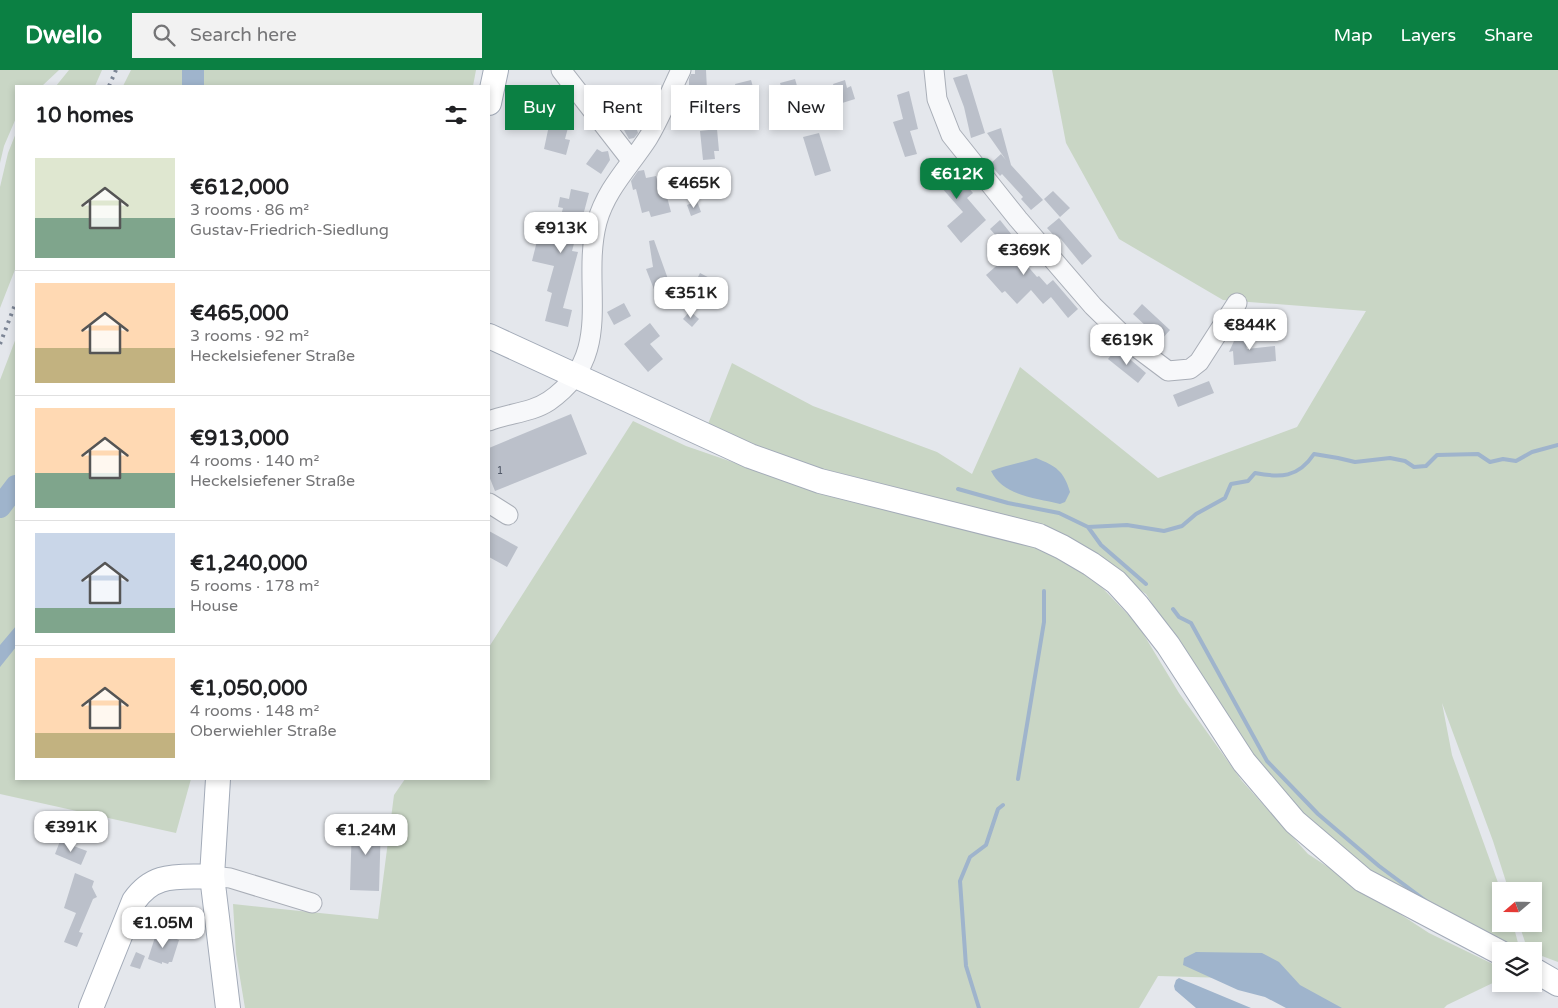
<!DOCTYPE html>
<html lang="en">
<head>
<meta charset="utf-8">
<style>
	:root { --surface:#fff; --page:#f2f2f2; --text:#202124; --muted:#757577; --line:#e0e0e0; --accent:#0b8043 }
	body { margin:0; font-family:"Varela Round",sans-serif; background:var(--page); color:var(--text); height:100vh; display:flex; flex-direction:column; font-size:19px; white-space:nowrap }
	* { box-sizing:border-box; margin:0 }
	p { font-size:16px; color:var(--muted) }
	.icon { flex:none; width:28px; height:28px; fill:none; stroke:currentColor; stroke-width:2; stroke-linecap:round; stroke-linejoin:round }
	.map { position:relative; flex:1; overflow:hidden }
	.details { position:absolute; left:15px; top:15px; width:475px; height:695px; display:flex; flex-direction:column; background:var(--surface); border-radius:0px; box-shadow:0 2px 8px #0003 }
	.details>* { flex:none }
	.banner { position:absolute; left:505px; top:15px; width:475px; height:45px; display:flex; gap:10px }
	.needle { width:32px; rotate:250deg }
	.buttons { position:absolute; left:1492px; top:812px; display:grid; gap:10px }
	.buttons a { display:grid; place-items:center; width:50px; height:50px; border-radius:0px; background:var(--surface); box-shadow:0 2px 8px #0003; font-size:25px }
	.price { position:absolute; translate:-50% -42px; padding:0 11px; border-radius:10px; background:#fff; color:#222; font-size:16px; line-height:32px; filter:drop-shadow(0 1px 2px #0008) }
	.price::after { content:''; position:absolute; left:50%; top:30px; width:15px; height:11px; margin-left:-8px; background:inherit; clip-path:polygon(0 0,100% 0,50% 100%) }
	.price.current { background:var(--accent); color:#fff }
	ul { padding:0; list-style:none }
	li { display:flex; align-items:center; gap:15px; height:125px; padding:0 20px }
	li+li { border-top:1px solid var(--line) }
	li span { display:grid; place-items:center; flex:none; width:140px; height:100px; border-radius:0px; color:#555 }
	li>.icon { margin-inline-start:auto }
	span .icon { width:60px; height:60px; fill:#fffc; stroke-width:1 }
	li b { font-size:21px }
	h2 { display:flex; justify-content:space-between; align-items:center; height:60px; padding:0 20px; font-size:21px }
	.chip { padding:0 18px; border-radius:0px; background:var(--surface); box-shadow:0 2px 8px #0003; font-size:18px; line-height:45px }
	.chip.current { background:var(--accent); color:#fff }
	header { display:flex; align-items:center; gap:30px; box-sizing:border-box; height:70px; padding:0 25px; background:var(--accent); color:#fff }
	header strong { font-size:24px }
	nav { display:flex; gap:28px; margin-inline-start:auto; font-size:18px }
	.search { width:350px; height:45px; background:var(--page); display:flex; align-items:center; gap:12px; box-sizing:border-box; padding:0 18px; border-radius:0px; color:var(--muted); font-size:19px }
	.map>svg:first-child { display:block }
	.green { fill:#c9d6c5 }
	.water { fill:#9fb4cc }
	.lines { fill:none; stroke-linecap:round; stroke-linejoin:round }
	.stream { stroke:#9fb4cc; stroke-width:4 }
	.river { stroke:#9fb4cc; stroke-width:22 }
	.building { fill:#bbc0ca }
	.minor-casing { stroke:#a9aeb7; stroke-width:21 }
	.major-casing { stroke:#a3abb8; stroke-width:26 }
	.minor { stroke:#f7f8fa; stroke-width:19 }
	.major { stroke:#fff; stroke-width:24 }
	.rail { stroke:#7d8696; stroke-width:4; stroke-dasharray:2.5 5; stroke-linecap:butt }
	.labels { text-anchor:middle; dominant-baseline:central; stroke-width:4; stroke-linejoin:round; paint-order:stroke }
	.number-label { font-size:11px; fill:#4f5766 }
</style>
</head>
<body>
<header>
<strong>Dwello</strong>
<div class="search"><svg class="icon" aria-label="search" viewBox="0 0 24 24"><circle cx="10" cy="10" r="6"/><path d="M15 15l6 6"/></svg>Search here</div>
<nav><a>Map</a><a>Layers</a><a>Share</a></nav>
</header>
<div class="map">
<svg width="1558" height="938" viewBox="0 0 1558 938">
	<rect width="100%" height="100%" fill="#e4e7ec"/>
	<path class="green" d="M0,0H59L42,16H16V48L4,76L0,93Z
		M69,0H102L95,16H56Z
		M131,0H476L473,16H123Z
		M1052,0H1558V892L1534,883V881H1528L1519,854H1534V821H1509L1493,771L1442,633L1452,685L1501,821V854H1513L1518,873L1516,879L1512,880L1407,826L1340,780L1278,720L1235,664L1146,524L1075,476L954,432L792,391L708,354L732,293L813,336L937,382L972,404L1020,297L1158,408L1297,357L1366,241L1223,230L1119,169L1066,73Z
		M16,63V197L0,238V117L8,83Z
		M16,268V709H191L176,763L0,724V310Z
		M633,351L686,376L793,413L1012,461L1089,504L1138,555L1179,623L1242,711L1308,784L1429,863L1501,898V909L1447,935L1444,938H1298L1261,909L1158,906L1139,938H245L236,884L233,834L378,849L394,725L405,709H489V577Z"/>
	<path class="water" d="M1036,388C1056,396 1064,401 1070,422L1065,432L1060,434C1036,428 1003,426 991,401C1006,395 1021,393 1036,388Z
		M16,556V577L0,597V575Z
		M1196,882L1262,883L1279,892L1300,915L1342,938H1286L1265,927L1238,920L1183,895L1184,888Z
		M1179,908L1251,938H1196L1175,920L1174,916L1176,910Z"/>
	<g class="lines">
		<path class="stream" d="M958,419L1008,433L1059,443L1088,457L1127,455L1164,461L1182,456L1196,444L1225,428L1231,414L1248,411L1255,403C1280,408 1298,408 1314,384L1338,388L1355,392L1390,388L1405,391L1414,397L1426,396L1437,385L1478,384L1490,392L1503,389L1516,391L1532,382L1558,375
			M1088,457L1101,475L1146,514
			M1173,539L1179,547L1191,553L1267,691L1318,744L1379,796L1426,831
			M1018,709L1044,552V521
			M979,938L966,896L960,811L970,787L986,775L998,739L1003,735"/>
		<path class="river" d="M193,0V16
			M0,437L16,416"/>
	</g>
	<path class="building" d="M695,0H706L707,20H689V9L691,4H695Z
		M967,4L985,63L971,68L964,37L953,8Z
		M795,9L800,26L785,30L780,13Z
		M751,10L757,31L740,36L735,14Z
		M845,10L847,18L851,16L855,29L839,34L833,14Z
		M909,21L918,59L910,61L917,84L905,87L893,52L903,49L897,25Z
		M551,46L570,50L565,69L570,70L566,85L544,79Z
		M636,57L638,63L634,68L629,69L624,60Z
		M1001,58L1011,95L1043,130L1031,140L1021,129L1023,127L1002,104L1000,106L990,94L1001,84L1006,90L987,63Z
		M717,59L719,81H714L715,89L703,90L700,61Z
		M819,63L831,101L815,106L803,67Z
		M597,79L602,82L608,81L610,90L601,104L586,94Z
		M934,90L942,99L948,94L973,123L967,128L986,150L961,173L947,156L963,142L941,117L938,120L929,110L933,106L926,97Z
		M644,100L646,108L656,106L658,114L663,112L671,142L651,147L649,141L642,143L636,119L633,120L631,111L638,101Z
		M571,119L589,123L580,157L585,158L584,161L576,166L572,181L578,182L563,238L572,240L568,257L545,251L552,223L547,221L554,196L532,191L537,171L527,169L530,157L556,164L563,138L558,137L560,127L569,129Z
		M1053,121L1070,138L1060,147L1044,129Z
		M697,131L701,142L691,146L687,135Z
		M1059,148L1092,186L1082,195L1060,168L1058,170L1047,158Z
		M1000,150L1024,180L1018,185L1037,207L1039,206L1047,215L1053,210L1078,239L1068,248L1051,227L1043,234L1031,220L1017,234L1005,221L1002,223L986,205L1011,183L990,159Z
		M654,170L668,209L662,211L665,218L655,222L646,199L653,197L649,171Z
		M700,203L721,214L714,226L694,215Z
		M624,233L631,246L614,255L607,242Z
		M1142,234L1170,260L1161,270L1133,244Z
		M690,241L699,249L692,257L683,249Z
		M650,253L660,266L650,274L663,289L648,302L624,274Z
		M1241,256L1247,279L1275,276L1276,291L1234,295L1233,281L1229,282L1234,271L1232,262L1235,257Z
		M1117,278L1146,303L1138,313L1108,289Z
		M1209,311L1214,323L1178,337L1173,325Z
		M571,344L587,384L495,421L489,406V378Z
		M489,461L518,477L507,497L489,487Z
		M352,752L381,753L379,821L350,820Z
		M60,771L87,781L81,795L55,784Z
		M75,803L94,811L92,817L97,827L93,829L79,862L83,863L77,877L64,872L76,843L64,838Z
		M152,846L161,849L156,862L147,859Z
		M157,861L179,870L172,892H169L168,894L162,892V894L148,889Z
		M136,882L145,886L140,899L130,896Z"/>
	<g class="lines">
		<g class="minor-casing">
			<path id="minor" d="M561,0L631,90
				M934,0L937,29L951,65L1018,149L1093,236L1132,274L1168,301L1190,299L1199,292L1237,233
				M489,351C509,343 531,343 549,331C617,284 580,217 597,152C606,119 630,96 648,68C661,47 670,22 681,0
				M489,433L508,445
				M212,806L230,808L312,833"/>
		</g>
		<g class="major-casing">
			<path id="major" d="M489,33L496,0
				M489,266L750,386L820,411L1039,466L1062,477L1091,494L1116,512L1137,535L1168,575L1244,692L1295,752L1363,810L1501,883
				M218,709L212,806L228,938
				M1534,900L1558,914
				M91,938L134,831C155,801 179,808 212,806"/>
		</g>
		<use href="#minor" class="minor"/>
		<use href="#major" class="major"/>
		<path class="rail" d="M109,16L116,0
			M0,274L16,232"/>
	</g>
	<g class="labels">
		<g class="number-label">
			<text x="500" y="400">1</text>
		</g>
	</g>
</svg>
<div class="buttons">
<a><svg class="needle" viewBox="-14 -14 28 28"><path d="M0-13l5 13h-10z" fill="#e53935"/><path d="M0 13l5-13h-10z" fill="#757577"/></svg></a>
<a><svg class="icon" aria-label="layers" viewBox="0 0 24 24"><path d="M12 4l9 5-9 5-9-5zM3 14l9 5 9-5"/></svg></a>
</div>
<b class="price current" style="left:957px;top:130px">€612K</b>
<b class="price" style="left:694px;top:139px">€465K</b>
<b class="price" style="left:561px;top:184px">€913K</b>
<b class="price" style="left:1024px;top:206px">€369K</b>
<b class="price" style="left:691px;top:249px">€351K</b>
<b class="price" style="left:1250px;top:281px">€844K</b>
<b class="price" style="left:1127px;top:296px">€619K</b>
<b class="price" style="left:71px;top:783px">€391K</b>
<b class="price" style="left:366px;top:786px">€1.24M</b>
<b class="price" style="left:163px;top:879px">€1.05M</b>
<div class="banner">
<a class="chip current">Buy</a>
<a class="chip">Rent</a>
<a class="chip">Filters</a>
<a class="chip">New</a>
</div>
<section class="details">
<h2>10 homes<svg class="icon" aria-label="filters" viewBox="0 0 24 24"><path d="M4 7h16M4 17h16"/><circle cx="9" cy="7" r="2"/><circle cx="15" cy="17" r="2"/></svg></h2>
<ul>
<li><span style="background:linear-gradient(#dfe7d0 60%,#7fa58c 0)"><svg class="icon" aria-label="home" viewBox="0 0 24 24"><path d="M3 11l9-7 9 7M6 9v11h12V9"/></svg></span><div><b>€612,000</b><p>3 rooms · 86 m²</p><p>Gustav-Friedrich-Siedlung</p></div></li>
<li><span style="background:linear-gradient(#ffd9b3 65%,#c2b280 0)"><svg class="icon" aria-label="home" viewBox="0 0 24 24"><path d="M3 11l9-7 9 7M6 9v11h12V9"/></svg></span><div><b>€465,000</b><p>3 rooms · 92 m²</p><p>Heckelsiefener Straße</p></div></li>
<li><span style="background:linear-gradient(#ffd9b3 65%,#7fa58c 0)"><svg class="icon" aria-label="home" viewBox="0 0 24 24"><path d="M3 11l9-7 9 7M6 9v11h12V9"/></svg></span><div><b>€913,000</b><p>4 rooms · 140 m²</p><p>Heckelsiefener Straße</p></div></li>
<li><span style="background:linear-gradient(#c9d6e8 75%,#7fa58c 0)"><svg class="icon" aria-label="home" viewBox="0 0 24 24"><path d="M3 11l9-7 9 7M6 9v11h12V9"/></svg></span><div><b>€1,240,000</b><p>5 rooms · 178 m²</p><p>House</p></div></li>
<li><span style="background:linear-gradient(#ffd9b3 75%,#c2b280 0)"><svg class="icon" aria-label="home" viewBox="0 0 24 24"><path d="M3 11l9-7 9 7M6 9v11h12V9"/></svg></span><div><b>€1,050,000</b><p>4 rooms · 148 m²</p><p>Oberwiehler Straße</p></div></li>
</ul>
</section>
</div>
</body>
</html>
